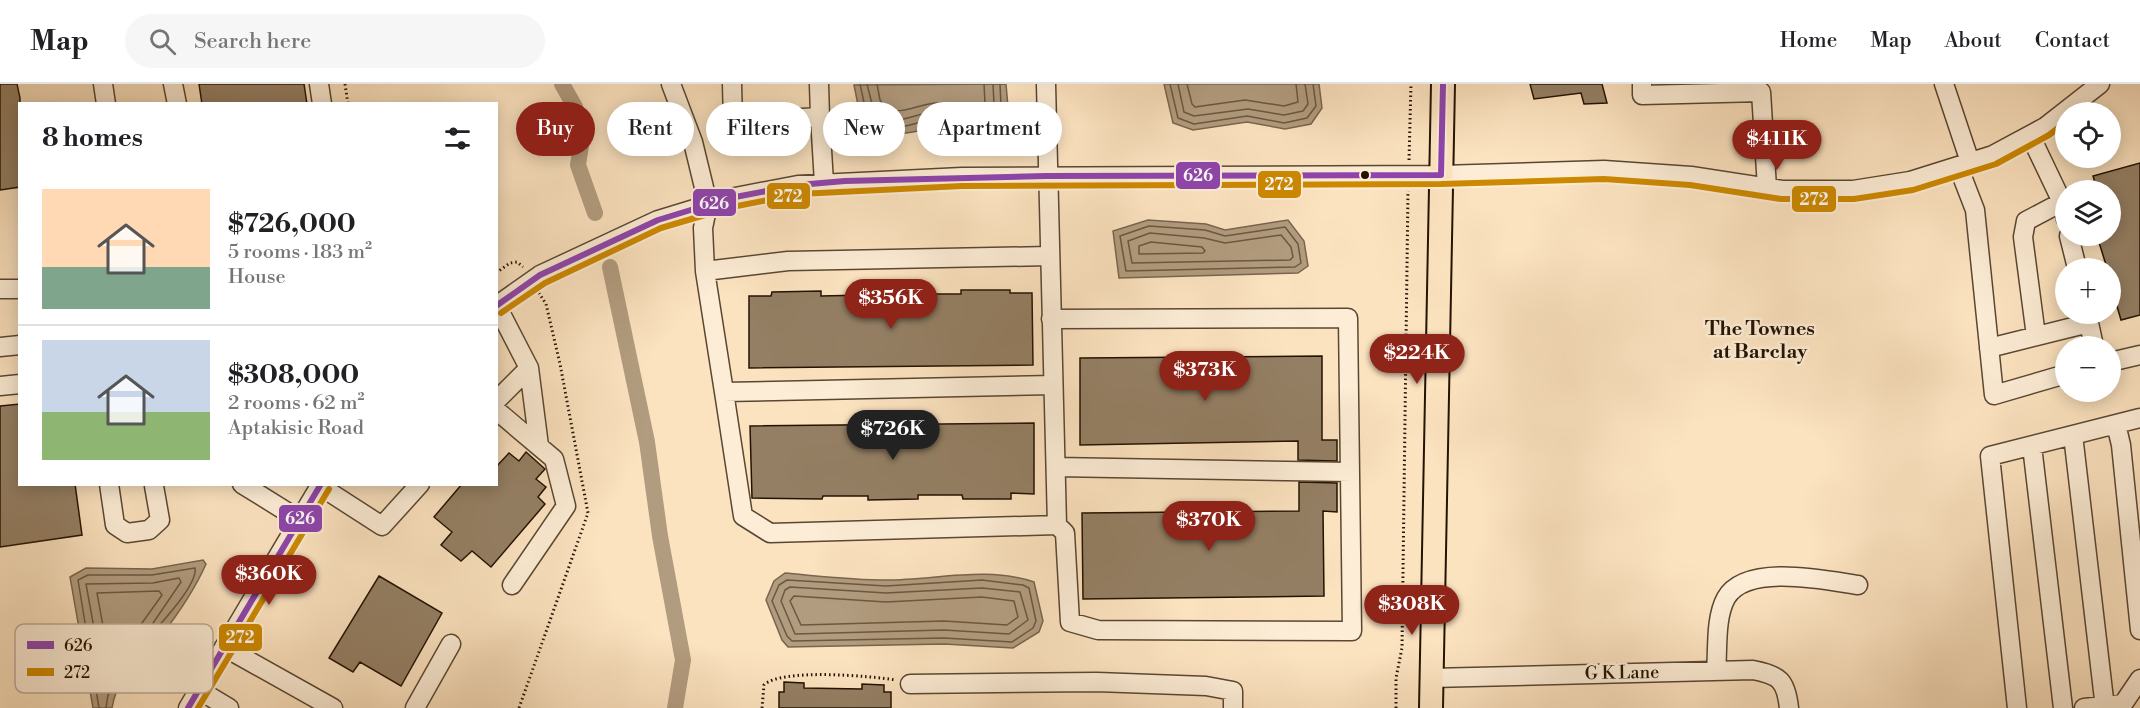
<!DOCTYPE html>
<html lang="en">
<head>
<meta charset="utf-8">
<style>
	:root { --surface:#fff; --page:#f6f6f6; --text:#202124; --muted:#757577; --line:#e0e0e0; --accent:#8f2418 }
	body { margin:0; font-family:"Libre Bodoni",serif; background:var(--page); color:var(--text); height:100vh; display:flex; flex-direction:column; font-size:22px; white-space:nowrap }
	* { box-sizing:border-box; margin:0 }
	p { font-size:20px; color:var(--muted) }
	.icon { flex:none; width:33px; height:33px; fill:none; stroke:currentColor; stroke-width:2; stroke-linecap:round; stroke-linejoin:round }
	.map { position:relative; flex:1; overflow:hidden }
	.details { position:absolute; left:18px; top:18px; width:480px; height:384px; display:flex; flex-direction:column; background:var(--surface); border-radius:0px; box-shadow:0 3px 15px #0003 }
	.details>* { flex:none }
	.top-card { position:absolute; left:516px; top:18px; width:570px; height:54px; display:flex; gap:12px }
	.buttons { position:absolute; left:2055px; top:18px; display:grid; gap:12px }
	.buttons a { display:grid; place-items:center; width:66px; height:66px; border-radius:50%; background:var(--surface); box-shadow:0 3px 15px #0003; font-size:30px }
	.price { position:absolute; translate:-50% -51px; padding:0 14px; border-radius:21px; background:var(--accent); color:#fff; font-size:20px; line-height:39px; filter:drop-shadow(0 2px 3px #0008) }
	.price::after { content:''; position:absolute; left:50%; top:36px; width:18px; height:14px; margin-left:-9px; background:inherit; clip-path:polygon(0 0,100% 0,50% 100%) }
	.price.active { background:#222; color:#fff }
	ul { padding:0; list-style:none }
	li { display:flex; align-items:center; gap:18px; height:150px; padding:0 24px }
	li+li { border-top:2px solid var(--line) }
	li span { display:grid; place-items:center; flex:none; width:168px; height:120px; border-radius:0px; color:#555 }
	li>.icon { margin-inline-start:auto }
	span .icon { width:72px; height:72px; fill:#fffc; stroke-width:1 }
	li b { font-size:26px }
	h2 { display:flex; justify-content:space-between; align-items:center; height:72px; padding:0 24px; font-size:26px }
	.tag { padding:0 21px; border-radius:27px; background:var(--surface); box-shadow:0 3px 15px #0003; font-size:21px; line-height:54px }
	.tag.active { background:var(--accent); color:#fff }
	header { display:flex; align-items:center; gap:36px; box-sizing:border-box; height:84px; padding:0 30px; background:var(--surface); border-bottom:2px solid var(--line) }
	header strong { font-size:28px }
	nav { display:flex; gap:33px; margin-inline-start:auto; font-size:21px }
	.search { width:420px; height:54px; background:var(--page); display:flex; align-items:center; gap:15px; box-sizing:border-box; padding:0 21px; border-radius:33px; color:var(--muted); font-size:22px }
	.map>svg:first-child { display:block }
	.water { fill:#b29c7f; stroke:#79654d; stroke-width:1.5 }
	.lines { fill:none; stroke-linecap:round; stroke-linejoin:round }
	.shore { stroke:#6a5840; stroke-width:1.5 }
	.canal { stroke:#b29c7f; stroke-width:16 }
	.building { fill:#947f64; stroke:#231301; stroke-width:1.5 }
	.minor-casing { stroke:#594731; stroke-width:21 }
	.major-casing { stroke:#231301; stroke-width:26 }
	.path { stroke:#231301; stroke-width:3; stroke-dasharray:1.5 3; stroke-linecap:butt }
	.minor { stroke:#fdedd6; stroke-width:18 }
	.major { stroke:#fce3c0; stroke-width:22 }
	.bus-1-casing { stroke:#fdedd6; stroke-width:10 }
	.bus-2-casing { stroke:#fdedd6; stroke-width:10 }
	.bus-1 { stroke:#8e44ad; stroke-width:6 }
	.bus-2 { stroke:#cd8900; stroke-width:6 }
	.bus-dot { fill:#231301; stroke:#fdedd6; stroke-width:2 }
	.labels { text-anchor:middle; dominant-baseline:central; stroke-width:5; stroke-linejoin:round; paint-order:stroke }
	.street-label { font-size:18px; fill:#231301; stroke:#fdedd6 }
	.neighbourhood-label { font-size:20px; font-weight:bold; fill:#231301; stroke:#fdedd6 }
	.key { fill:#fdedd6; stroke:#bcac96; stroke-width:1.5 }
	.key-label { font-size:16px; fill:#231301 }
	.line-badge { stroke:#fdedd6; stroke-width:2 }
	.badge-label { font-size:16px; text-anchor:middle; font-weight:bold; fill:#fff }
</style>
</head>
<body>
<header>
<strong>Map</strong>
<div class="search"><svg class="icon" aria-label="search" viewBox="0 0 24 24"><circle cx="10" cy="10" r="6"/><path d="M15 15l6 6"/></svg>Search here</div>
<nav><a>Home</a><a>Map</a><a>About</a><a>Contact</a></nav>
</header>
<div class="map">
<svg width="2140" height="624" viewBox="0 0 2140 624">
	<rect width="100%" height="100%" fill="#fce3c0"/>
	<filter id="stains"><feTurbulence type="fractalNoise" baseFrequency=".00333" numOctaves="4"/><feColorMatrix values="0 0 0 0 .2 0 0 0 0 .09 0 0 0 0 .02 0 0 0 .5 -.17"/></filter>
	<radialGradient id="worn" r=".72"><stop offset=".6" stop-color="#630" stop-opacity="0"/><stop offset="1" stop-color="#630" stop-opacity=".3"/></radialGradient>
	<path class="water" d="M1006,0L1008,23L1001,41L978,50C938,29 911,60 874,46L859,26L854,1Z
		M1164,0H1319L1322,24L1311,40L1285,45L1247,38L1193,46L1173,39Z
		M1148,136L1206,140L1225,146L1288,136L1304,157L1308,182L1298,189L1119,194L1113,147Z
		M203,476L206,480C195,505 178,530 161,552C140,578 118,588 112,624H93L70,493L86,484L152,485Z
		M785,489C819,492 853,496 887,496C935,496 987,482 1034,498L1043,537L1039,548L1013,564L944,560L788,563L782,556L766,516L774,497Z"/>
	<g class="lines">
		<path class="shore" d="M860,0L865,23L877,40C897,49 913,38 932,36C948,34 965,37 979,43L995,37L1001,22L1000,0
			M867,0L872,20L882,34C903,40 913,30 933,28C947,27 966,29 979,35L989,31L994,21L993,0
			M877,0L880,16L887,26C903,29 913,23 929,20C944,17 966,20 981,25L985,19L984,0
			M1170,0L1178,34L1194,40L1247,32L1284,39L1307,34L1316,22L1313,0
			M1178,0L1184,28L1194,32L1248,25L1284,31L1303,27L1308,20L1305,0
			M1187,0L1192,20L1195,23L1245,16L1284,22L1298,18L1296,0
			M1149,142L1205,146L1225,152L1285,143L1298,160L1301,179L1295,183L1126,187L1120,152Z
			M1150,149L1204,154L1225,159L1281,151L1291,163L1293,173L1290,176L1132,179L1128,157Z
			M1151,158L1202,163L1205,167L1203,169L1139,170V162Z
			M179,494L181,498L149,545L115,580L107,593L103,594L86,500L153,499Z
			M787,496L886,502L982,496L1023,501L1029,504L1036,537L1033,544L1012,558L944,554L792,557L787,552L772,517L779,501Z
			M790,503L886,509L982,504L1020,508L1028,536L1009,550L944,546L795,550L781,517L785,506Z
			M159,507L162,511L142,539L112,570H108L97,509Z
			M794,512L886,518L982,513L1014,517L1018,533L1007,541L944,537L801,541L790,517Z
			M99,624L78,496L88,491H152L195,484C199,506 134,566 121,585C112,595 107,611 106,624"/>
		<path class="canal" d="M562,0L575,23L583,48L578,81L595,129
			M610,183L647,358L660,452L683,576L675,624"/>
	</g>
	<path class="building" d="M0,0H17L20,14V103L0,106Z
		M199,0H304L307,20H202Z
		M1530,0H1602L1607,19L1584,20L1581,9L1534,15Z
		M2140,79V231L2121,236L2110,198V184H2107L2097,152H2110V106H2097L2093,92Z
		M916,206V210H961V206H1010V209H1032L1033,281L749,284V212H771L772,208L821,207V212L866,211V207Z
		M1322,272V356H1337V377L1298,376V357L1080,361V274Z
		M20,320V400H75L82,451L0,463V322Z
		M1034,339V410L1011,409V415H963L962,411H918V415L868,416V412H823L822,415L752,414L750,342Z
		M526,368L545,385L536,395L546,403L538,413L545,420L491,483L472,467L461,477L441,461L452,448L434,433L462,400H496V383L509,369L519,377Z
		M1299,398L1337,399V428L1323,427L1324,512L1083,515L1082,429L1299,427Z
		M379,492L442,529L401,602L360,578L353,588L329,574Z
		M784,598L804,599V604L862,605V600L884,601V608H891V624H779V608H784Z"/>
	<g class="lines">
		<g class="minor-casing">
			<path id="minor" d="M103,0L106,20
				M173,0L177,20
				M319,0L322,20
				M671,0L693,58L708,120L703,144L705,187L724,308L1053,301
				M732,0L733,38L820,33L824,99
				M819,0L820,33
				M1046,0L1057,441L1065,449L1070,538L1098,546L1352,547L1348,234L1051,235
				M1642,0V11L1761,8L1767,104
				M1944,0L1970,78
				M2030,51L2062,118L2066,135
				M1958,82L1975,126L1994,311L2066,290
				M2069,152L2077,184
				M705,187L788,177L1049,172
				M0,205H20
				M496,222L540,191L658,136L730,114L798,101L962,93L1441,91L1604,86L1691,92L1782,106H1853L1910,97L1993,71L2045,43L2100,0
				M497,222L529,284L539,362
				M2087,230L2094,262
				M2036,252L2023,153L2026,137L2062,118
				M0,263L20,261
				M1989,264L2089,239
				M2110,278L2140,271
				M0,302L20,300
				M724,308L743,432L770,449L1057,441
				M496,317L529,284
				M496,326L554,375L566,422L512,501
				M2116,340L2121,361L2140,546
				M2073,351L2105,624
				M2032,362L2063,624
				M1056,383L1350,388
				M109,400L115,441L127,449L149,446L160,436L154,402
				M242,400L300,436
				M320,402L382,442L420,400
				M224,563L333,624
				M1716,587C1718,565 1715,534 1726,514C1746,479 1825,496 1858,501
				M1431,594L1753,586C1780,591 1786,597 1789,624
				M910,600L1097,598L1206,602L1233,607V624
				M199,606L229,624
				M188,624L321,400
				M415,624L451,560
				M2017,624L1990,372L2140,334
				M2084,624L2123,620L2140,595"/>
		</g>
		<g class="major-casing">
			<path id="major" d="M1431,624L1443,0"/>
		</g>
		<path class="path" d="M345,0L348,20
			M1409,76L1411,0
			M496,189L510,179L517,178L523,183
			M519,624L588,429L560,280L546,220L539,209
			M762,624L764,601C781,584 871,592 896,596
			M1396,624V594L1402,564L1408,107"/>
		<use href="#minor" class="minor"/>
		<use href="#major" class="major"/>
		<g class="bus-1-casing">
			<path id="bus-1" d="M1441,91L1443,0
				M496,222L540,191L658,136L730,114L798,101L845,97L1046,92L1441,91
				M188,624L321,400"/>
		</g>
		<g class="bus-2-casing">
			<path id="bus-2" d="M501,229L545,199L661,144L732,123L799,110L962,102L1441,100L1604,95L1690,101L1781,115H1854L1913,106L1996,80L2049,51L2066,38
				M198,624L329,405"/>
		</g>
		<use href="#bus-1" class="bus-1"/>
		<use href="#bus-2" class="bus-2"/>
	</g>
	<circle class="bus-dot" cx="1365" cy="91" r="5"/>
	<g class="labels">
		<g class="street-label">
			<text transform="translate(1622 589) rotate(-1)">G K Lane</text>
		</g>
		<g class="neighbourhood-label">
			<text x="1760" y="245">The Townes<tspan x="1760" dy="23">at Barclay</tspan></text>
		</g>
	</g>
	<rect x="15" y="540" width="198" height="69" rx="9" class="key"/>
	<rect x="27" y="557" width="27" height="8" fill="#8e44ad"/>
	<rect x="27" y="584" width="27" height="8" fill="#cd8900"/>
	<g class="key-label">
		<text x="64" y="567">626</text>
		<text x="64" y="594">272</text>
	</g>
	<g class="line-badge">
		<rect x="1175" y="77" width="46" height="29" rx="6" fill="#8e44ad"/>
		<rect x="1257" y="86" width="45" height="29" rx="6" fill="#cd8900"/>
		<rect x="766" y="98" width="45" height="28" rx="6" fill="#cd8900"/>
		<rect x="1791" y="101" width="46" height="28" rx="6" fill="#cd8900"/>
		<rect x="692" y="104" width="45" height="29" rx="6" fill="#8e44ad"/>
		<rect x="278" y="420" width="45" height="29" rx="6" fill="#8e44ad"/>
		<rect x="218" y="539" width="45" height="29" rx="6" fill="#cd8900"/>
	</g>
	<g class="badge-label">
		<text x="1198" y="97">626</text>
		<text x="1279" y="106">272</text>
		<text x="788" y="118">272</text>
		<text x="1814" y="121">272</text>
		<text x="714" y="125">626</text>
		<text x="300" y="440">626</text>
		<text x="240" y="559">272</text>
	</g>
	<rect width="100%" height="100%" filter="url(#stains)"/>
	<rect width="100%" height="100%" fill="url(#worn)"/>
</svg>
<div class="buttons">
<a><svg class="icon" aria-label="locate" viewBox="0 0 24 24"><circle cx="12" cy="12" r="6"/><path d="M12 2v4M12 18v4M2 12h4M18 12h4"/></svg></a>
<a><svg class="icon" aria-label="layers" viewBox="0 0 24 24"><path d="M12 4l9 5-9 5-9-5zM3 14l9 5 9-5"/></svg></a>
<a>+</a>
<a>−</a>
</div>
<b class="price" style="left:1777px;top:87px">$411K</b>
<b class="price" style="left:891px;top:246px">$356K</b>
<b class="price" style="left:1417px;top:301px">$224K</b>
<b class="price" style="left:1205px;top:318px">$373K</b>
<b class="price active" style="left:893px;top:377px">$726K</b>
<b class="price" style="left:1209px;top:468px">$370K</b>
<b class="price" style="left:269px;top:522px">$360K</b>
<b class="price" style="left:1412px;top:552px">$308K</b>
<div class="top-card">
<a class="tag active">Buy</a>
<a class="tag">Rent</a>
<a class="tag">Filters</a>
<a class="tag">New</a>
<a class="tag">Apartment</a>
</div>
<section class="details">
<h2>8 homes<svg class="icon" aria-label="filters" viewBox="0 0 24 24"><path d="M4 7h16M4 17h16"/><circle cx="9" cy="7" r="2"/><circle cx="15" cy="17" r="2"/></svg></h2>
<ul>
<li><span style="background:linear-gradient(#ffd9b3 65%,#7fa58c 0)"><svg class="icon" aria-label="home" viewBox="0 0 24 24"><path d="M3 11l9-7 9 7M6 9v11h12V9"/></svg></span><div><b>$726,000</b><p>5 rooms · 183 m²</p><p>House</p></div></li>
<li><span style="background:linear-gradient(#c9d6e8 60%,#8fb573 0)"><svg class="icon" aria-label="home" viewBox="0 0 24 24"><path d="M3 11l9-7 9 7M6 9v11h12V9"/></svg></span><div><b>$308,000</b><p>2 rooms · 62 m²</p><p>Aptakisic Road</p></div></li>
</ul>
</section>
</div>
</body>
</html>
